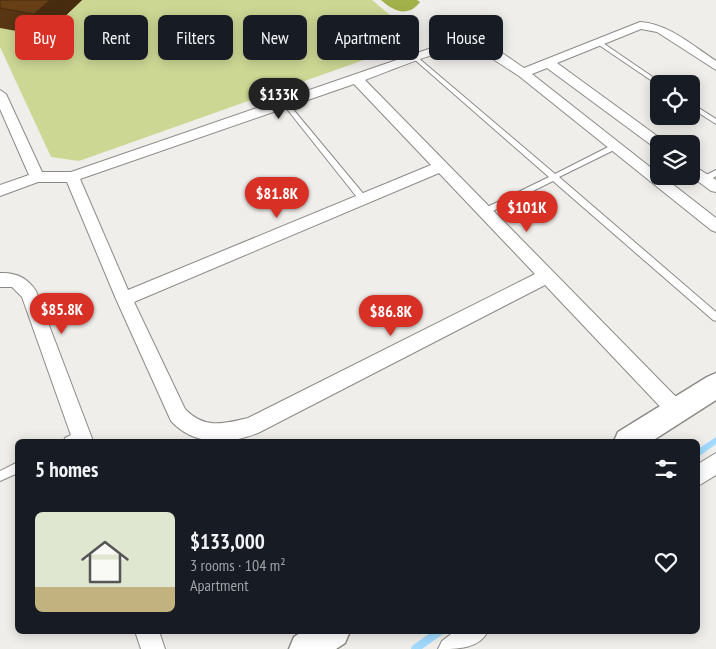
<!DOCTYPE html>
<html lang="en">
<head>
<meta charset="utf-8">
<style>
	:root { --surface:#171b24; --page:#242831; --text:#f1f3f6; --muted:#9ea1a6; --line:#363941; --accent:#d93025 }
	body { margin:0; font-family:"PT Sans Narrow",sans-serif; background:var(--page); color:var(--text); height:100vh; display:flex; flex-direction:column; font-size:19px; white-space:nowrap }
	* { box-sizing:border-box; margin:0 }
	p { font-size:16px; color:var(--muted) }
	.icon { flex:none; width:28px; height:28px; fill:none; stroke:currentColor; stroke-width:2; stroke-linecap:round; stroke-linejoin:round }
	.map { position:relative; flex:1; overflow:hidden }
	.sheet { position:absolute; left:15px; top:439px; width:685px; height:195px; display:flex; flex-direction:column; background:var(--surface); border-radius:8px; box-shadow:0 2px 12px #0003 }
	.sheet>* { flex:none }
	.banner { position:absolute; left:15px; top:15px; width:686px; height:45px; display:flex; gap:10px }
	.buttons { position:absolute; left:650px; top:75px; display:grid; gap:10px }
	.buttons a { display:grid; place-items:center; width:50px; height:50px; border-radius:8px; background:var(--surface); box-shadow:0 2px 12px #0003; font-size:25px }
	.price { position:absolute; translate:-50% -42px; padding:0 11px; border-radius:18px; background:var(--accent); color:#fff; font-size:16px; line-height:32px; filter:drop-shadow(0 1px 2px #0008) }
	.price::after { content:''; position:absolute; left:50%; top:30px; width:15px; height:11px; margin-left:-8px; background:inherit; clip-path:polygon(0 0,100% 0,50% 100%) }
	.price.active { background:#222; color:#fff }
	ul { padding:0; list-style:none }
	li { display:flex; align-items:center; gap:15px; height:125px; padding:0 20px }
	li+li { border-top:1px solid var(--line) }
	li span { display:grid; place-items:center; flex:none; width:140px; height:100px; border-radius:8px; color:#555 }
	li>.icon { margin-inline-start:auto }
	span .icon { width:60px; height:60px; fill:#fffc; stroke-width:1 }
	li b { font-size:21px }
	h2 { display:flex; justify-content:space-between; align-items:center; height:60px; padding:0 20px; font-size:21px }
	.tag { padding:0 18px; border-radius:8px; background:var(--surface); box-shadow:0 2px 12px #0003; font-size:18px; line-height:45px }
	.tag.active { background:var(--accent); color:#fff }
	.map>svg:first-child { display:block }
	.green { fill:#ccd794 }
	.forest { fill:#a3b14b }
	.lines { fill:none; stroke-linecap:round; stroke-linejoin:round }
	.stream { fill:#a1dafe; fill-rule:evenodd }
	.lane-casing { stroke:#8b8a86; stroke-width:2 }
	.street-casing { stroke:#8b8a86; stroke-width:2 }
	.secondary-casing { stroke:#8b8a86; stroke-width:3 }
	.lane { fill:#fff; fill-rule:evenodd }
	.street { fill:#fff; fill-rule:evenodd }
	.secondary { fill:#fff; fill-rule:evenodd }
	.wall { fill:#583614 }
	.shaded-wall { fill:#472c10 }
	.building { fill:#663f17; stroke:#472c10 }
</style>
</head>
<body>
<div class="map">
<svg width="716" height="649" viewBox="0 0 716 649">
	<rect width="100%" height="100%" fill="#efeeea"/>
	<path class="green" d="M0,0H372L420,40L79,161L51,157L0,47Z"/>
	<path class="forest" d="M381,0H417L420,2C408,18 393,11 381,0Z"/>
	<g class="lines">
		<path class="stream" d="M716,437V444L701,455L698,456V449Z
			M433,631H444L443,634L422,649H411L412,646Z"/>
		<g class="lane-casing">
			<path id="lane" d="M596,41H600L663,84H659L658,85L596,43Z
				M416,56L555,174L612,145H616V149L559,177L716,312V321L713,320L553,181L487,214H481L480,212L481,210L549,177L414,59V57Z
				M285,101L287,102L366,197L367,199L366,201H360L283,104L282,103Z
				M691,103L716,119V124L691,108Z
				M716,170V176L708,181H702V177Z
				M81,430L84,432L86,435C82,443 72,441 64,441L65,438Z
				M18,462V473L0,481V471Z"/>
		</g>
		<g class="street-casing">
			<path id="street" d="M640,22C669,24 692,45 716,61V70L657,32L641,29L557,63L664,141L666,144H659V149L654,147L547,68L532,74L659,174V176H662L716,218V232L711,230L519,76L476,48C452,43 390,71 365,80L683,404L686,410L683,416L676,419L669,416L545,285L258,433C228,445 194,446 171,421L116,299L67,182H38L0,196V185L29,175L0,109V90L6,94L42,172H71L446,43C483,34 495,49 524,68ZM354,84L431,165L128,290L80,179ZM439,173L535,274L248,418C223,424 204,429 185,409L134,302Z
				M691,164L716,180V192L711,191L691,176Z
				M0,273C15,272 28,278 36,291L93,441H73L22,297L12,287H0Z
				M716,453V475L698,486V464Z
				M135,631H159L165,649H141Z
				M455,631H488C479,649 458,649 438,649L442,641Z"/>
		</g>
		<g class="secondary-casing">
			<path id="secondary" d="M716,373V400L652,441H614L618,432L707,377Z
				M303,631H350L345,643L336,649H289L294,637Z"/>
		</g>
		<use href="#lane" class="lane"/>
		<use href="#street" class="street"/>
		<use href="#secondary" class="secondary"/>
	</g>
	<path class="wall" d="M0,0H82L44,36L0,28Z"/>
	<path class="shaded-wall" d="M50,0H82L44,36L34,14Z"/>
	<path class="building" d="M0,0H50L34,14L0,8Z"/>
</svg>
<div class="buttons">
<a><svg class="icon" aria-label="locate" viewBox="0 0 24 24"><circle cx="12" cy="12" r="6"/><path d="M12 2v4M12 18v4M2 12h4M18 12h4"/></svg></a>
<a><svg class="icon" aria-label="layers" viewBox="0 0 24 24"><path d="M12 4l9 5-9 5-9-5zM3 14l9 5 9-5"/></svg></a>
</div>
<b class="price active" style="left:279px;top:120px">$133K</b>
<b class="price" style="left:277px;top:219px">$81.8K</b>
<b class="price" style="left:527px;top:233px">$101K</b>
<b class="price" style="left:62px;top:335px">$85.8K</b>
<b class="price" style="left:391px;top:337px">$86.8K</b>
<div class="banner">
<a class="tag active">Buy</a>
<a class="tag">Rent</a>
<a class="tag">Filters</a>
<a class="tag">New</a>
<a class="tag">Apartment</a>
<a class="tag">House</a>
</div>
<section class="sheet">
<h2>5 homes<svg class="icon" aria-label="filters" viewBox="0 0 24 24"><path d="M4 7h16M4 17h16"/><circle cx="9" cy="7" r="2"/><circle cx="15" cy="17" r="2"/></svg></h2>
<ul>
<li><span style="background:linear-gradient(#dfe7d0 75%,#c2b280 0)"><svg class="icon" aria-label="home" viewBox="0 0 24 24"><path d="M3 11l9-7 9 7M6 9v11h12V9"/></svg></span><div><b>$133,000</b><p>3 rooms · 104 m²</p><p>Apartment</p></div><svg class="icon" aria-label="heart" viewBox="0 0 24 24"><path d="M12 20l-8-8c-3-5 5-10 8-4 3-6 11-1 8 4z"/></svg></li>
</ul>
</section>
</div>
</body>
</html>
